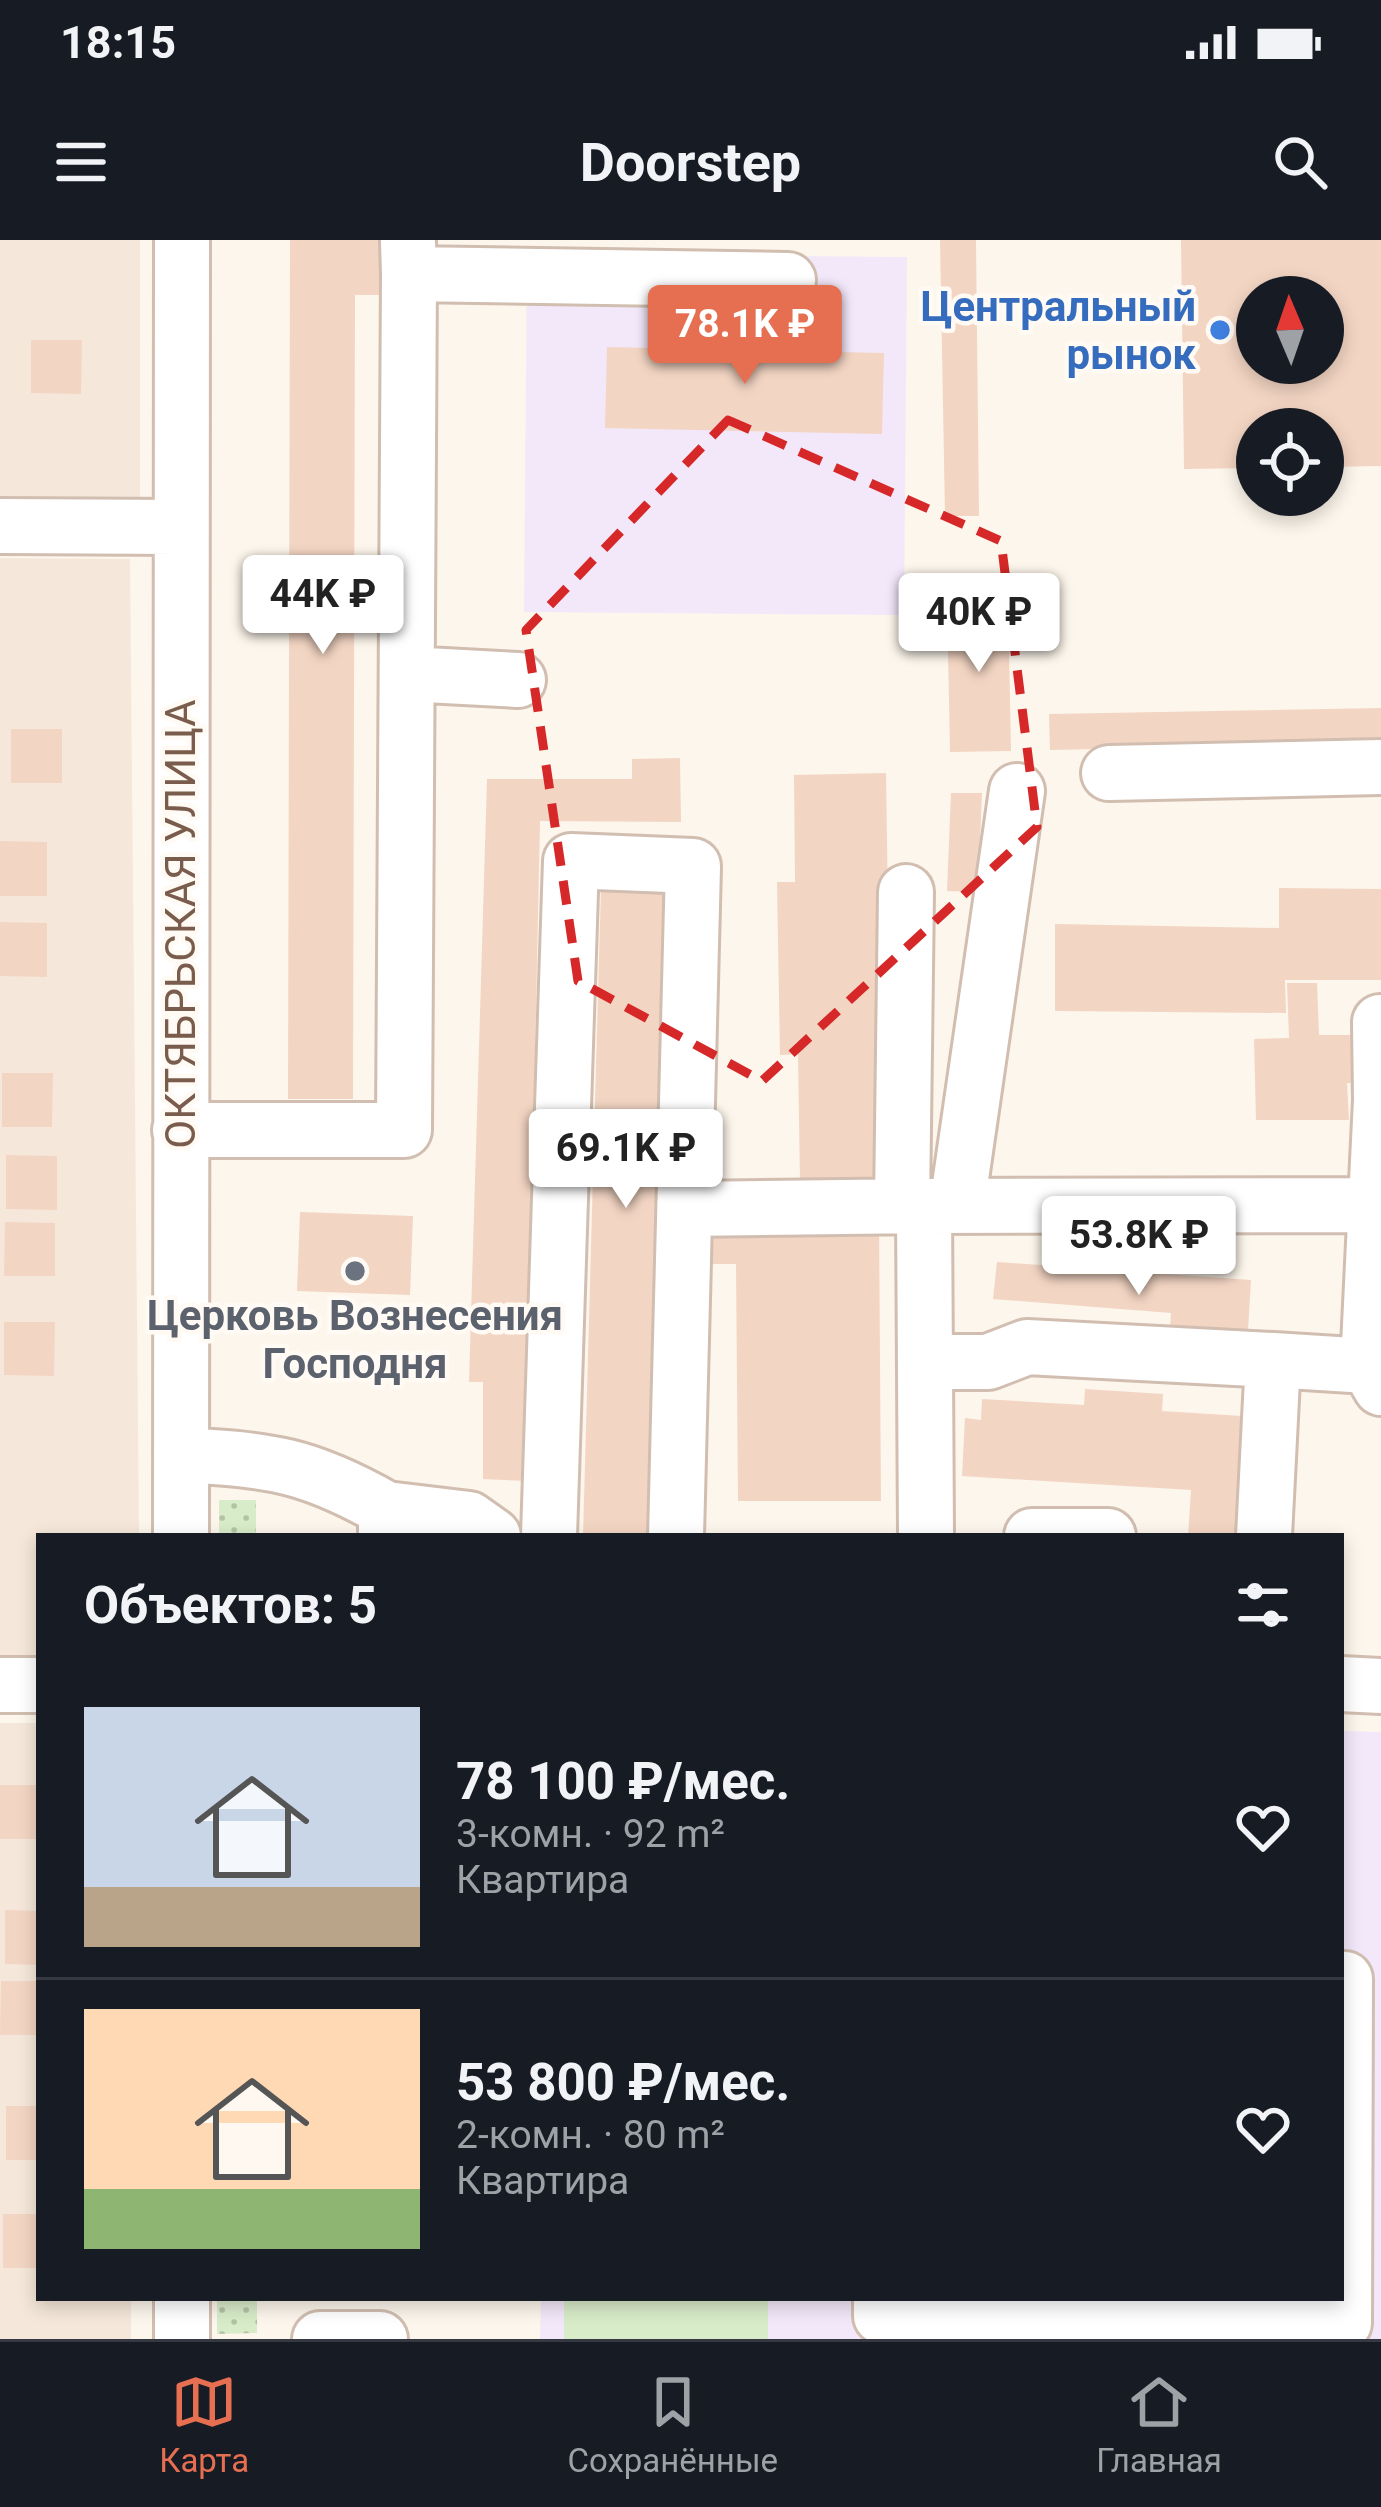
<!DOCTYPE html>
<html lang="ru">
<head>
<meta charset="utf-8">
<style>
	:root { --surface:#171b24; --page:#242831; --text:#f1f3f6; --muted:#9ea1a6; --line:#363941; --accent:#e76f51 }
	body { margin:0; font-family:Roboto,sans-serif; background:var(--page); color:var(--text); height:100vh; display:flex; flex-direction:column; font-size:45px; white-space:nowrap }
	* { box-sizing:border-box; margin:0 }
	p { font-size:39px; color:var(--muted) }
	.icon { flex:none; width:66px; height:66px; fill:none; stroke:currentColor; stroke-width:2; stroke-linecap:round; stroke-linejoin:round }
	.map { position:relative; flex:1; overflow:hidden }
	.sheet { position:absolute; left:36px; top:1293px; width:1308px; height:768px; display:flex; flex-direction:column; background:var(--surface); border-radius:0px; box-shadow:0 6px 18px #0003 }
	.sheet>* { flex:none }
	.needle { width:78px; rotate:358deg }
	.tools { position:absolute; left:1236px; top:36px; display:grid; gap:24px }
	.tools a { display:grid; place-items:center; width:108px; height:108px; border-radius:50%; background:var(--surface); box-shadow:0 6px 18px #0003; font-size:60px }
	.price { position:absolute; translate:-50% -102px; padding:0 27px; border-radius:12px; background:#fff; color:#222; font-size:39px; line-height:78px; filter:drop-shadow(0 3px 6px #0008) }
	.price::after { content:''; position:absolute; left:50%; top:72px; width:36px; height:27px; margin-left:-18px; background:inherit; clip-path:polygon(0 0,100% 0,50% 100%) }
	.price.current { background:var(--accent); color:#fff }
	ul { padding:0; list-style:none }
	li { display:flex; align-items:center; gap:36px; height:300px; padding:0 48px }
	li+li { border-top:3px solid var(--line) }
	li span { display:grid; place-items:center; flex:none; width:336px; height:240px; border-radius:0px; color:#555 }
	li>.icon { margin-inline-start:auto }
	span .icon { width:144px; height:144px; fill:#fffc; stroke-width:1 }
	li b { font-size:51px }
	h2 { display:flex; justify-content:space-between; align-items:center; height:144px; padding:0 48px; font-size:51px }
	.status { display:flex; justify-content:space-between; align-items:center; height:84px; padding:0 60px; background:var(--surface); direction:ltr }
	.status svg { height:33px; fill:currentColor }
	header { display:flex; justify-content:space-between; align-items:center; height:156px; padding:0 48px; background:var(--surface); font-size:54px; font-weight:700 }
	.menu { display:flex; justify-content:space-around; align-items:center; height:168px; border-top:3px solid var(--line); background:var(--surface); font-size:33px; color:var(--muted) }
	.menu a { display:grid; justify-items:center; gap:6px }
	.menu .current { color:var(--accent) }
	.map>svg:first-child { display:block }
	.residential { fill:#f5e8da }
	.education { fill:#f3e8fa }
	.grass { fill:url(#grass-dots) }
	.pitch { fill:#d8ecc9 }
	.building { fill:#f3d5c3; fill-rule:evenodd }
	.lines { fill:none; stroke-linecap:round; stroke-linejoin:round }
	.minor-casing { stroke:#d1beb0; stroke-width:60 }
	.minor { stroke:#fff; stroke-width:54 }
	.marked { fill:none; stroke:#d62828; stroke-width:9; stroke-dasharray:24 15; stroke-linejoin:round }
	.shop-dot { fill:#3f7fe0; stroke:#fffaf3; stroke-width:4.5 }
	.worship-dot { fill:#6b7280; stroke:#fffaf3; stroke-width:4.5 }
	.labels { text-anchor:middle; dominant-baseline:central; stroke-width:9; stroke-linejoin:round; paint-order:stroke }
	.shop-label { font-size:42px; font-weight:bold; fill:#366cbe; stroke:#fffaf3; text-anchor:end }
	.street-label { font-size:42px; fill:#7a5c4d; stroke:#fffaf3 }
	.worship-label { font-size:42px; font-weight:bold; fill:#5b616d; stroke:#fffaf3 }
</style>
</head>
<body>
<div class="status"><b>18:15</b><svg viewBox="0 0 49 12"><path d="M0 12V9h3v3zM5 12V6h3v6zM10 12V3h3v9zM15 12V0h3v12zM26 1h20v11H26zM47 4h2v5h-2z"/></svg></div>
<header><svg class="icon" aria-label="menu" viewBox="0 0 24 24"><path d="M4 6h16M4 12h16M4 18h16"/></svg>Doorstep<svg class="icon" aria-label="search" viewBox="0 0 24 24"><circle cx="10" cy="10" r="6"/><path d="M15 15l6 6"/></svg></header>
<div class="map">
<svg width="1381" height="2099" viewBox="0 0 1381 2099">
	<defs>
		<pattern id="grass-dots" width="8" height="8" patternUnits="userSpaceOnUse" patternTransform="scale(3)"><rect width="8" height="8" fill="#d8ecc9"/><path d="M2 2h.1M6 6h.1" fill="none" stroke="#b4c2a5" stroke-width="1.8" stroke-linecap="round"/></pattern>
	</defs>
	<rect width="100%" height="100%" fill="#fdf6ec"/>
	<path class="residential" d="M0,0H140V266L0,265Z
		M0,318L130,319L139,1296H39V1421L0,1420Z
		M0,1483H39V2058H131V2099H0Z"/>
	<path class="education" d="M527,14L907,17L904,375L524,372Z
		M1341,1491L1381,1492V2099H540L541,2058H1341Z"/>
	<path class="grass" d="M219,1260H256V1296H219Z
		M217,2058H257V2093L217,2094Z"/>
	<path class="pitch" d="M564,2058H768V2099H564Z"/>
	<path class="building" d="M290,0H388V55H355L353,859H288Z
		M940,0H976L979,276H945Z
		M1181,0H1381V226L1323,227V189H1257V228L1184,229ZM1257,57H1323V123H1257Z
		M705,91L789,93L788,111L884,113L882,194L605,188L607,107L704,109Z
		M31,100H82L81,154L31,153Z
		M1008,358L1011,511L950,512L947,359Z
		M1381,468V503L1050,510L1049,474Z
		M11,489H62V543H11Z
		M680,518L681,582L540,581L526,1241L483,1239V1142H469L487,539H632V519Z
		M886,533L892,940L800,942L798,814L780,815L777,642H795L794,535Z
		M951,553H982L978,652L947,651Z
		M0,601L47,602V656H0Z
		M601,647L670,649L651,1296H583Z
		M1279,648L1381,649V740H1285L1286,773L1055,771V684L1279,688Z
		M0,682L47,683V737L0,736Z
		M1287,743H1317L1319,795H1363L1364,844L1347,843L1349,880H1256L1254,799L1289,798Z
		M2,833H53L52,887H2Z
		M6,915L57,916V970L6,969Z
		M300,972L413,976L410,1055L297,1051Z
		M879,981L881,1261H738L736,1024H703L702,983Z
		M5,982L55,983V1036H4Z
		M997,1022L1251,1040L1247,1107L1169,1102L1171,1073L993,1059Z
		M4,1082H55L54,1136L4,1135Z
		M1085,1149L1163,1154L1162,1171L1258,1177L1251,1296H1188L1191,1250L962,1236L965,1178L981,1180L982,1159L1084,1165Z
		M0,1545H39V1599H0Z
		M5,1670L39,1671V1725L5,1724Z
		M1,1741H39V1795H0Z
		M6,1866H39V1920H6Z
		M3,1974H39V2028H3Z"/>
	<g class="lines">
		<g class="minor-casing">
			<path id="minor" d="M408,2L409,34L788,40
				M0,286L179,287
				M407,434L518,440
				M1109,533L1381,527
				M1380,782L1381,860
				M1381,860L1368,1126L1381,1148
				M180,890H404L409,34
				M902,966L906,652
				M924,966L1375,965
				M957,966L1017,551
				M685,969L924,966L926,1296
				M926,1122H988L1027,1107L1273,1120
				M181,1215C270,1220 307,1224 386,1269V1296
				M411,1294L386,1269L469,1279L493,1296
				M181,1296L182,0
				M549,1296L571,621L693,626L676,1296
				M1032,1296H1108
				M1264,1296L1273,1120L1368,1126
				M1341,1444L1381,1446
				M0,1445H39
				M182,2058V2099
				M881,2058V2076L1344,2083L1345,1739H1341
				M320,2099H380"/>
		</g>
		<use href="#minor" class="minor"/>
	</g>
	<path class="marked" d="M728,180L1001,301L1037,587L762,841L578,741L526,390Z"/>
	<circle class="shop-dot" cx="1220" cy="90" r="12"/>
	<circle class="worship-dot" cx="355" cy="1031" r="12"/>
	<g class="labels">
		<g class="shop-label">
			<text x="1196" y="66">Центральный<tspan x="1196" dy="48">рынок</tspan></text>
		</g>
		<g class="street-label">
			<text transform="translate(180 684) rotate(-90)">ОКТЯБРЬСКАЯ УЛИЦА</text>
		</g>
		<g class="worship-label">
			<text x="355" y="1075">Церковь Вознесения<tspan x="355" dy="48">Господня</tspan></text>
		</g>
	</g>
</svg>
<div class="tools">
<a><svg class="needle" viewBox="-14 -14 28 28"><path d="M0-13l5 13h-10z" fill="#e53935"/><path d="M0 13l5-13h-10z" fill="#9ea1a6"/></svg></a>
<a><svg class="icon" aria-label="locate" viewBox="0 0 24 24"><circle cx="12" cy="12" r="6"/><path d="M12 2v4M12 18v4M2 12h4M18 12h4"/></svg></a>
</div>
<b class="price current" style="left:745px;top:147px">78.1K ₽</b>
<b class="price" style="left:323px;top:417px">44K ₽</b>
<b class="price" style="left:979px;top:435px">40K ₽</b>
<b class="price" style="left:626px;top:971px">69.1K ₽</b>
<b class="price" style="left:1139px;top:1058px">53.8K ₽</b>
<section class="sheet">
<h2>Объектов: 5<svg class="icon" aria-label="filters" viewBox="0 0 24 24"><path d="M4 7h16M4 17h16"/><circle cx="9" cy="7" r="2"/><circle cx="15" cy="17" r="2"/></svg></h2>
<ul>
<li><span style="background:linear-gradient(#c9d6e8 75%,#b9a48a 0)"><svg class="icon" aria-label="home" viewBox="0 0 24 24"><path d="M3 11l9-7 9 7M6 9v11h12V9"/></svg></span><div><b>78 100 ₽/мес.</b><p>3-комн. · 92 m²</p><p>Квартира</p></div><svg class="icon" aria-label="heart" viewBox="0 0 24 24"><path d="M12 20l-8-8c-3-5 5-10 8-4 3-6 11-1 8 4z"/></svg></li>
<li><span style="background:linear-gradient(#ffd9b3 75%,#8fb573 0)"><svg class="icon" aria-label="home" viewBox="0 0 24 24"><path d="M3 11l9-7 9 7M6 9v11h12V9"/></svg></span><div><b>53 800 ₽/мес.</b><p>2-комн. · 80 m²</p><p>Квартира</p></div><svg class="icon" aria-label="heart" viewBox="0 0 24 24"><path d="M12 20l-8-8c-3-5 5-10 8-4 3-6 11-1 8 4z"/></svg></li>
</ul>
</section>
</div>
<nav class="menu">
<a class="current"><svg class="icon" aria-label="map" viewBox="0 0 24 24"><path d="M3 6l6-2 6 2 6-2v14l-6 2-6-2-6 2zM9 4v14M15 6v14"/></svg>Карта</a>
<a><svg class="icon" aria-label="saved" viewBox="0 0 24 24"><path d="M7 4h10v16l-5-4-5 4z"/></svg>Сохранённые</a>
<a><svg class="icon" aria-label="home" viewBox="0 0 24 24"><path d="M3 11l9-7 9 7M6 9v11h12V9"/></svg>Главная</a>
</nav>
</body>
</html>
